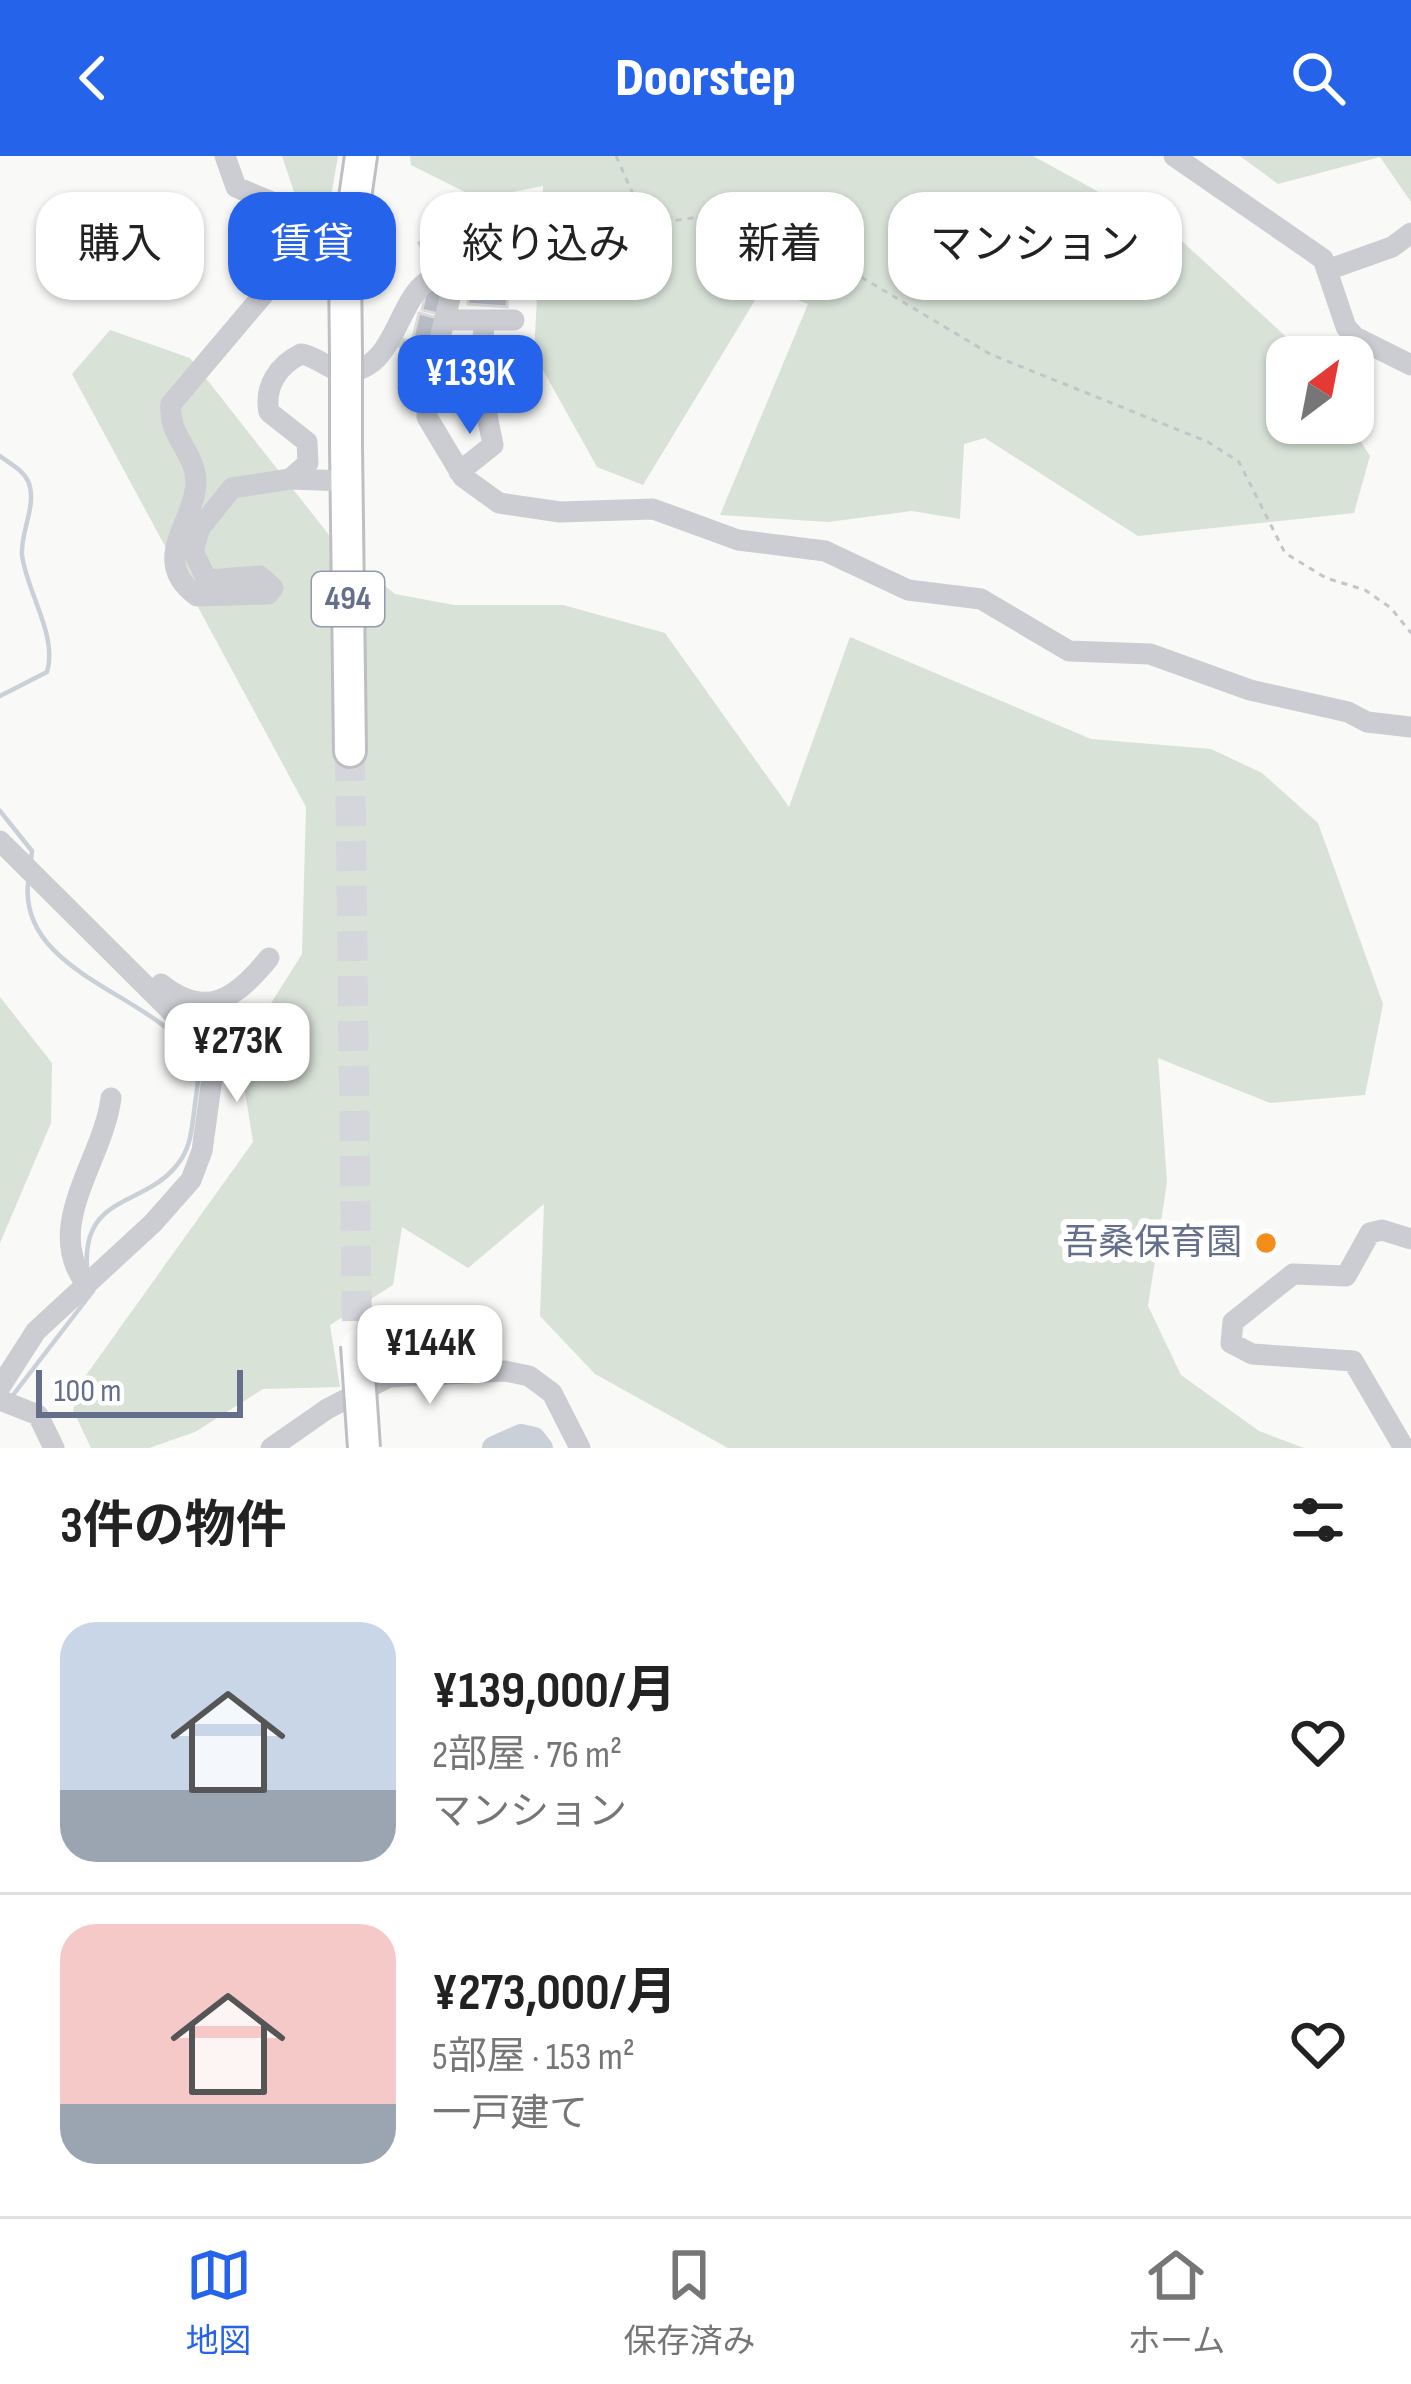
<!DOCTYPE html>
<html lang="ja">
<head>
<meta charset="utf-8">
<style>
	:root { --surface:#fff; --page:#f2f2f2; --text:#222; --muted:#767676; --line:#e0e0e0; --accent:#2563eb }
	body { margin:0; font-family:"Sofia Sans Condensed","Noto Sans JP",sans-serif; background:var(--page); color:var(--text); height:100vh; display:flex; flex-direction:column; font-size:45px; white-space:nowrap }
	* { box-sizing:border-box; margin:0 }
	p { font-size:39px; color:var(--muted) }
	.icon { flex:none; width:66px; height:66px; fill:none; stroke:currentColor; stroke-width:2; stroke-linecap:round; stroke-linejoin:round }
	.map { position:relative; height:1292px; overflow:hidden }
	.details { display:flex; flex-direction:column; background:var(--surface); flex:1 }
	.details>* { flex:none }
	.guide { position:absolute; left:36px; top:36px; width:1341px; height:108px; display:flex; gap:24px }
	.needle { width:78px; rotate:32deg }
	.controls { position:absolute; left:1266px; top:180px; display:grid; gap:24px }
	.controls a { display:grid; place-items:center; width:108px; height:108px; border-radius:24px; background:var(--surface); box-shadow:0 3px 9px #0004; font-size:60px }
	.scale { position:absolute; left:36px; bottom:30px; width:207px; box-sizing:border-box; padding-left:12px; border:6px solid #656f8b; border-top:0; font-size:33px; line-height:42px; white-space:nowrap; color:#656f8b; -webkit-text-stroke:9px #fff; paint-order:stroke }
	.price { position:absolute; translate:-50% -102px; padding:0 27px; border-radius:24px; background:#fff; color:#222; font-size:39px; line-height:78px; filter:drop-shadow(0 3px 6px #0008) }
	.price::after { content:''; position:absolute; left:50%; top:72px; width:36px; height:27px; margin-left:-18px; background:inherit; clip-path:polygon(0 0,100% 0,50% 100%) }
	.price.current { background:var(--accent); color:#fff }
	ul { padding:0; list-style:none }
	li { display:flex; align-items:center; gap:36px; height:300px; padding:0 60px }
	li+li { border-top:3px solid var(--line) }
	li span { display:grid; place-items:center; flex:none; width:336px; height:240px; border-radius:36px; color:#555 }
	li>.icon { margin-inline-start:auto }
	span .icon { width:144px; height:144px; fill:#fffc; stroke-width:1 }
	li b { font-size:51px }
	h2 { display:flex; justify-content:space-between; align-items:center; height:144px; padding:0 60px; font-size:51px }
	.tag { padding:0 42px; border-radius:36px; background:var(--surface); box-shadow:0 3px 9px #0004; font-size:42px; line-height:108px }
	.tag.current { background:var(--accent); color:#fff }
	header { display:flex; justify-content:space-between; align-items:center; height:156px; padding:0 60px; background:var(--accent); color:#fff; font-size:54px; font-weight:800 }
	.menu { display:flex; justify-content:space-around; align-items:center; height:168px; border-top:3px solid var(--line); background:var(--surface); font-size:33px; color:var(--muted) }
	.menu a { display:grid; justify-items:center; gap:6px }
	.menu .current { color:var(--accent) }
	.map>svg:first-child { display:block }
	.green { fill:#d8e2d7 }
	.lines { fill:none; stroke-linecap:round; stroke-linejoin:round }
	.stream { stroke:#c9d0d7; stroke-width:4.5 }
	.river { stroke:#c9d0d7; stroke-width:24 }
	.building { fill:#b8bcc6; stroke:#dbdbd9; stroke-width:3 }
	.highway-tunnel { stroke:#d4d6dc; stroke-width:30; stroke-dasharray:30 15; stroke-linecap:butt }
	.highway-casing { stroke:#bdbfc3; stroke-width:36 }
	.path { stroke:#c4c5c8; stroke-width:3; stroke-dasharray:6 6; stroke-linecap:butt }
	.minor { stroke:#cccdd2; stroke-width:21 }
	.highway { stroke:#fff; stroke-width:30 }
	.highway-bridge-casing { stroke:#bdbfc3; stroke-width:36; stroke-linecap:butt }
	.highway-bridge { stroke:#fff; stroke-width:30 }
	.poi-dot { fill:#f68c1a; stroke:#fff; stroke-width:4.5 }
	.labels { text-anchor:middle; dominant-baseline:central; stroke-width:12; stroke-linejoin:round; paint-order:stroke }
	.shield { fill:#fff; stroke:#939aae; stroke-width:3 }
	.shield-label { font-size:33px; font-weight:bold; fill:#656f8b }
	.poi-label { font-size:36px; fill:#656f8b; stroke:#fff; text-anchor:end }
</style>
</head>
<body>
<header><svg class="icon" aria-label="back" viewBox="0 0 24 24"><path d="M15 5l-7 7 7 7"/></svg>Doorstep<svg class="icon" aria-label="search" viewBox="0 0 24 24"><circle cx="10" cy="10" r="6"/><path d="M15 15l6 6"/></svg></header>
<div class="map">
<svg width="1411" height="1292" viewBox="0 0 1411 1292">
	<rect width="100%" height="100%" fill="#f9f9f7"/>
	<path class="green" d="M282,0H338L319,110Z
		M410,0H1033L1172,76L1306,199L1287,201V267H1349L1370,300L1354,357L1138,380L985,282L964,288L960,363L912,355L828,366L720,359L808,148L763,131L643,329L597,311L534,198L543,30L479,43L411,9Z
		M1240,0H1411V46L1380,1L1278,28Z
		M110,174L190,202L340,393L395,438L454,449H563L665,477L789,651L850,481L1091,583L1211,593L1262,617L1318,667L1383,848L1365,939L1270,947L1158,902L1167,1026L1148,1150L1181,1219L1259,1275L1304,1292H728L595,1218L540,1160L544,1048L468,1112L402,1071L393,1129L330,1169L340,1231L263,1233L195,1276L149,1292H91L73,1254L84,1222L253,986L239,898L302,798L306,651L72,218Z
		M0,841L52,907L51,967L0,1087Z"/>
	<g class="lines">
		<path class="stream" d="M0,300C9,307 23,314 28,325C38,348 20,376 22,399C27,437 58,480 47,516L0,540
			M0,655L32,695L31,704
			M28,727C19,819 158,839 194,902C201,916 197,933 195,948C192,969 192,991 177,1009C144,1051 82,1038 87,1112
			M13,1239L93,1135"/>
		<path class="river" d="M494,1292L521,1280L534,1283L541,1292"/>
	</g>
	<path class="building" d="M440,75L455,100L433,112L419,87Z
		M469,129L508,132L507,151L468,148Z
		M427,130L443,133L438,158L422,154Z
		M419,157L438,162L429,198L400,191L402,183L412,186Z"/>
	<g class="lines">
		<path class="highway-tunnel" d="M350,595L357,1177"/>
		<g class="highway-casing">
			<path id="highway" d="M346,198L345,111L361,0
				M346,290L350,595"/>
		</g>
		<path class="path" d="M616,0L637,47L665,66L739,55L759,60L990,198L1208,286L1239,306L1285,397L1326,422L1365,434L1391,452L1411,477"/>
		<path class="minor" d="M225,0L236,31L279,49L295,80L279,120L171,248C167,280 197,297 196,328C193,369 149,405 197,440L268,438L273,432L260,420L207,424L193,395L200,372L232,332L290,323L308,307L307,286L269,256C264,231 278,209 301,198C317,200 331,216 346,216C399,214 396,134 436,121L451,138L429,227L427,261L463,321L499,347L560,356L653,353L738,384L825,395L908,434L981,443L1069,495L1150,498L1250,534L1348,556L1367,566L1411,571
			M1174,0L1323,103L1346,171L1355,181L1411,209
			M1330,113L1392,91L1411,77
			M444,164H514
			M459,316L493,289L481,229L484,164
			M290,323L346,325
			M0,685L201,885L212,922L202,995L191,1024L153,1067L36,1175L0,1231
			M161,828C206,864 236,843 269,802
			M86,1128C42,1070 103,1005 111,942
			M0,1244L38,1259L54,1292
			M271,1292L327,1253L389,1221L505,1215L529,1220L552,1237L580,1292
			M1404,1292L1353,1205L1252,1198L1231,1187L1233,1166L1293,1118L1346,1120L1370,1077L1382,1074L1411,1083"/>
		<use href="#highway" class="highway"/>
		<g class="highway-bridge-casing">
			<path id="highway-bridge" d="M346,290V198
				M357,1189L364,1292"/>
		</g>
		<use href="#highway-bridge" class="highway-bridge"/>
	</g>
	<circle class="poi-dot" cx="1266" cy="1087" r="12"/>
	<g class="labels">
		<rect class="shield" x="312" y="416" width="72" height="54" rx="9"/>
		<g class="shield-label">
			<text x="348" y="443">494</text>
		</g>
		<g class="poi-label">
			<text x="1242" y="1087">吾桑保育園</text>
		</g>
	</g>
</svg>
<div class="controls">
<a><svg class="needle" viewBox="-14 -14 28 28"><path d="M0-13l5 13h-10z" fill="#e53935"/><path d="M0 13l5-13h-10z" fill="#767676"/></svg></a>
</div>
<div class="scale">100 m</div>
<b class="price current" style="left:470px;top:281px">¥139K</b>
<b class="price" style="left:237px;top:949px">¥273K</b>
<b class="price" style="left:430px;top:1251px">¥144K</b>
<div class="guide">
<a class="tag">購入</a>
<a class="tag current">賃貸</a>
<a class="tag">絞り込み</a>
<a class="tag">新着</a>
<a class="tag">マンション</a>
</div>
</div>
<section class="details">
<h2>3件の物件<svg class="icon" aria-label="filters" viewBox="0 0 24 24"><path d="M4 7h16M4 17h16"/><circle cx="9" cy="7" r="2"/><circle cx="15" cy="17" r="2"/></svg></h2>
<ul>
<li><span style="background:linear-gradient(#c9d6e8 70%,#9aa5b1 0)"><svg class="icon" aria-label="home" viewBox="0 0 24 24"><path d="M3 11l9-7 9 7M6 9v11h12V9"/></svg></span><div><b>¥139,000/月</b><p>2部屋 · 76 m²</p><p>マンション</p></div><svg class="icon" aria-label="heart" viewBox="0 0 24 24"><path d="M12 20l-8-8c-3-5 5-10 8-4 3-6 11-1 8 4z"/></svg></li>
<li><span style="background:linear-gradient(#f6c9c9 75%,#9aa5b1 0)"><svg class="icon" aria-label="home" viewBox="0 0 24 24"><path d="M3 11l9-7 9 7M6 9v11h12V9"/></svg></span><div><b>¥273,000/月</b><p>5部屋 · 153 m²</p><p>一戸建て</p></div><svg class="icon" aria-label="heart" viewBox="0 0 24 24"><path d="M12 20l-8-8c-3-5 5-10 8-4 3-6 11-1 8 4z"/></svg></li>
</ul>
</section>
<nav class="menu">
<a class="current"><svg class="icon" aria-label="map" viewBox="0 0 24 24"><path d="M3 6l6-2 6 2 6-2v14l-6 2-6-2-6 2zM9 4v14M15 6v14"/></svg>地図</a>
<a><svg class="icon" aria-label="saved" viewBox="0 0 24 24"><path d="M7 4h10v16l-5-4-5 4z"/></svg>保存済み</a>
<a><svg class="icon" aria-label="home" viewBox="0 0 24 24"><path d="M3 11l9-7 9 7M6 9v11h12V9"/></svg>ホーム</a>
</nav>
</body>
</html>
